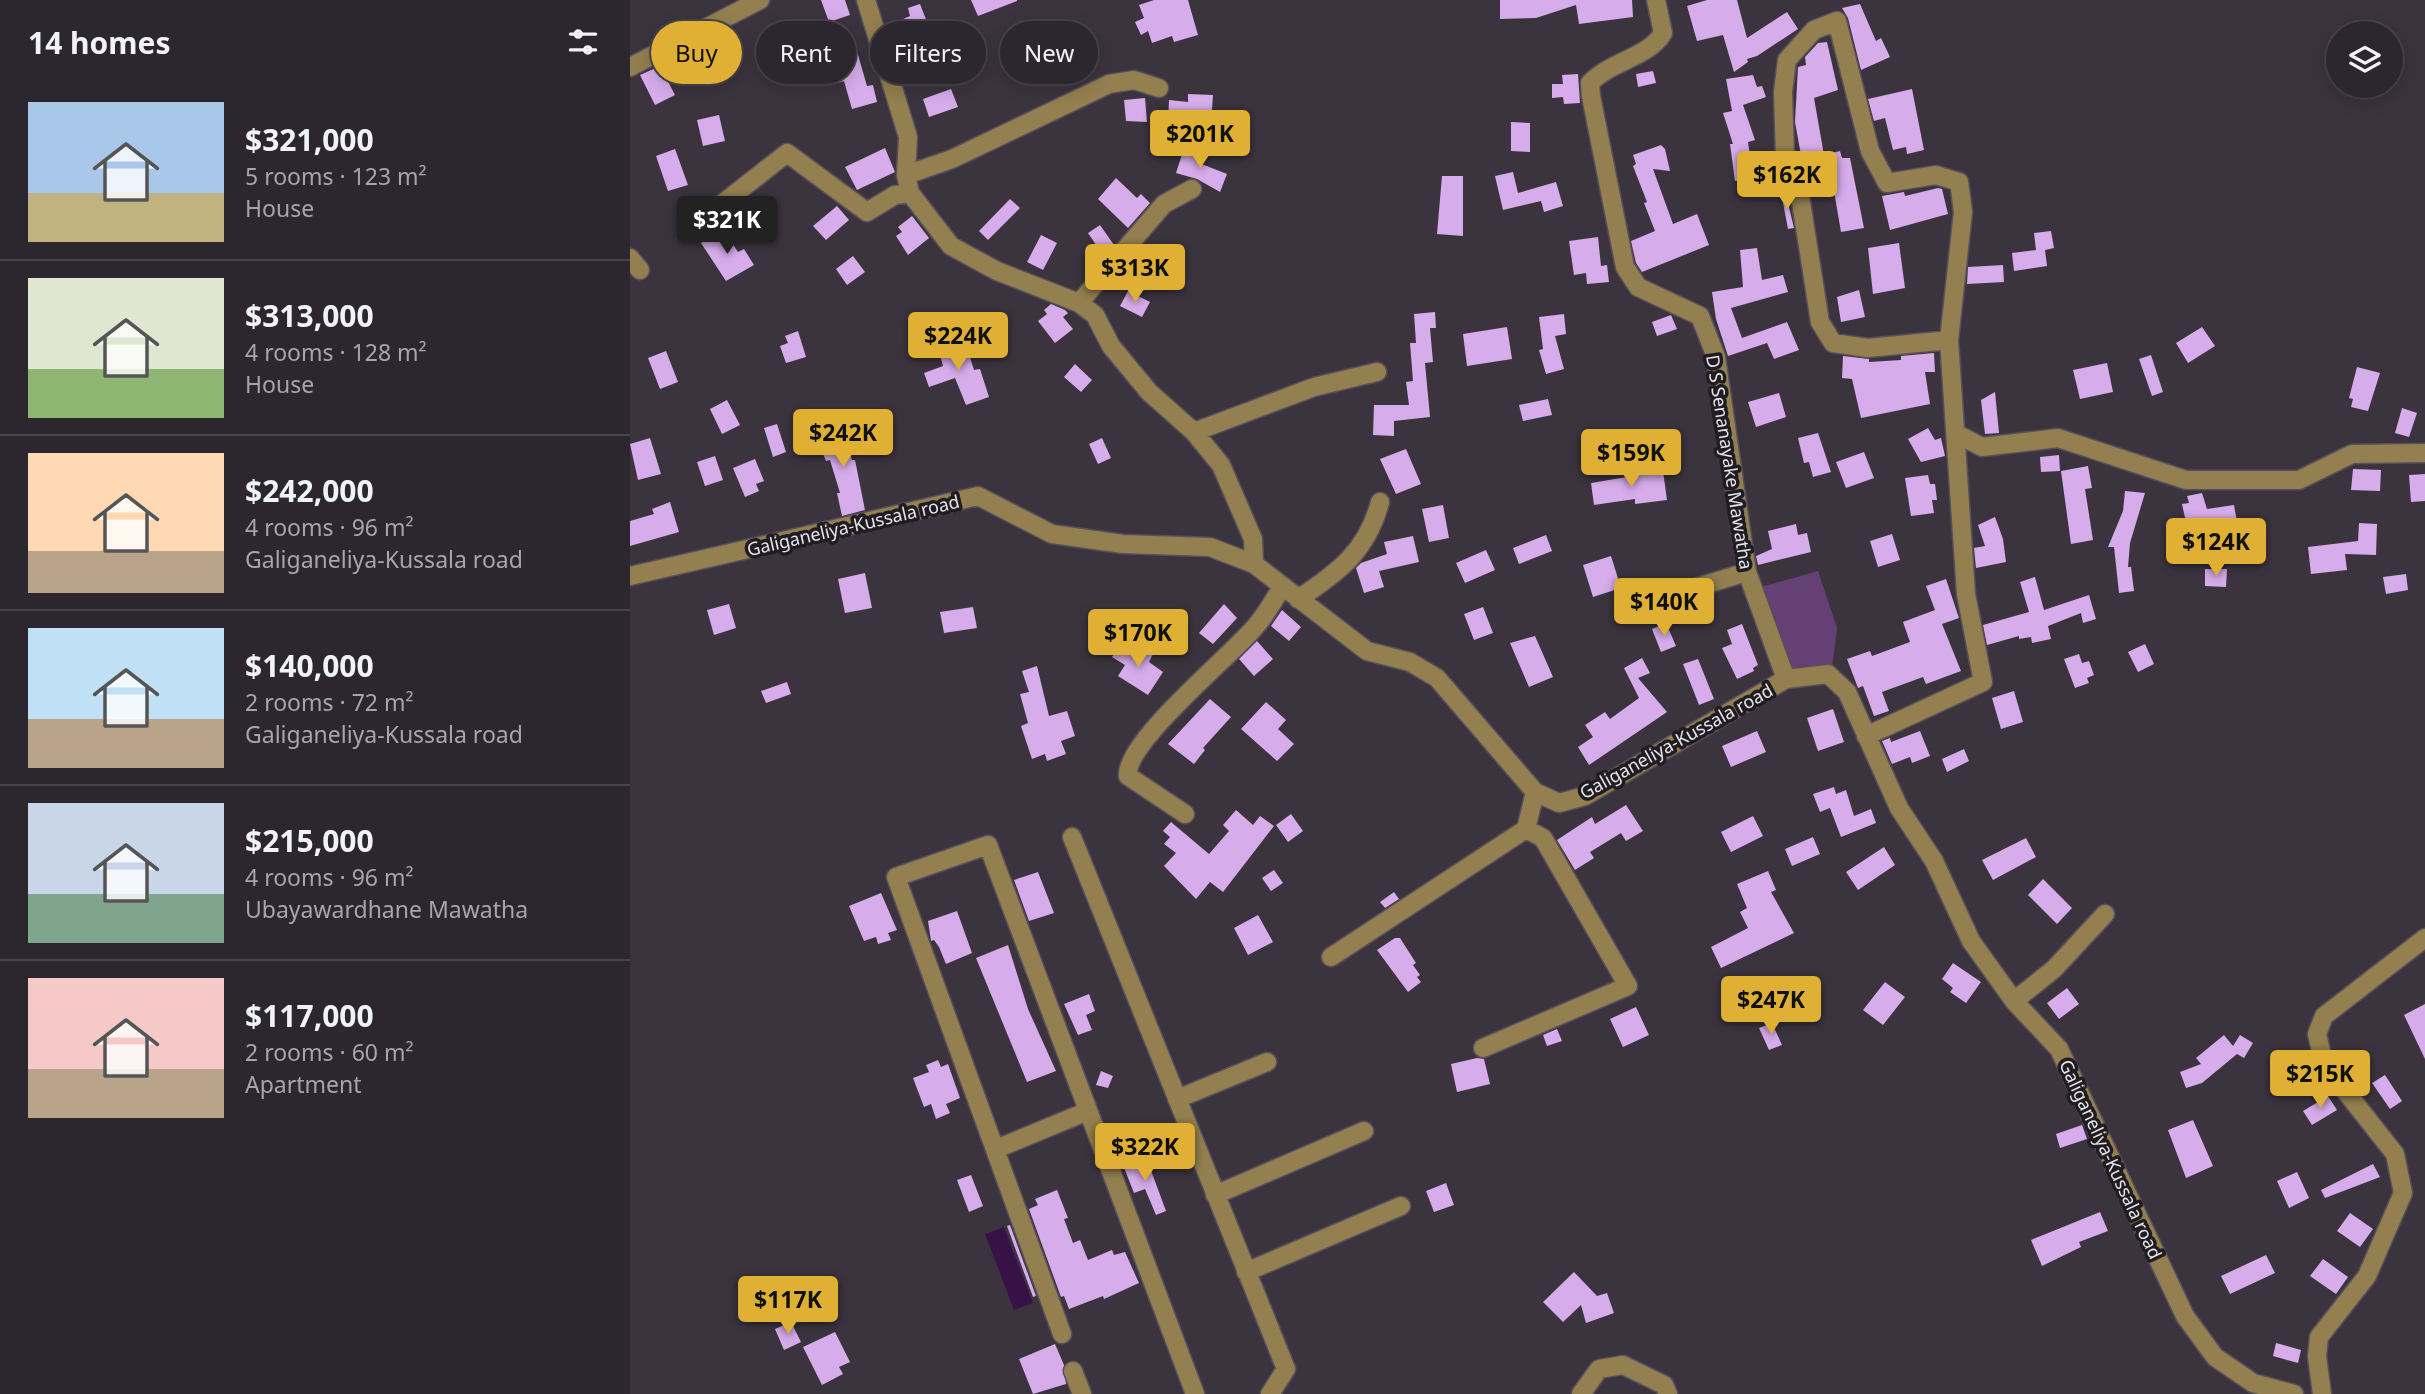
<!DOCTYPE html>
<html lang="en">
<head>
<meta charset="utf-8">
<style>
	:root { --surface:#2c272f; --page:#38333b; --text:#f1f3f6; --muted:#a6a5aa; --line:#48444b; --accent:#dfb034 }
	body { margin:0; font-family:"Noto Sans",sans-serif; background:var(--page); color:var(--text); height:100vh; display:flex; flex-direction:column; font-size:26px; white-space:nowrap }
	* { box-sizing:border-box; margin:0 }
	p { font-size:23px; color:var(--muted) }
	.icon { flex:none; width:38px; height:38px; fill:none; stroke:currentColor; stroke-width:2; stroke-linecap:round; stroke-linejoin:round }
	.map { position:relative; flex:1; overflow:hidden }
	.sheet { display:flex; flex-direction:column; background:var(--surface); width:630px }
	.sheet>* { flex:none }
	.top-card { position:absolute; left:21px; top:21px; width:665px; height:63px; display:flex; gap:14px }
	.buttons { position:absolute; left:1696px; top:21px; display:grid; gap:14px }
	.buttons a { display:grid; place-items:center; width:77px; height:77px; border-radius:50%; background:var(--surface); box-shadow:0 4px 18px #0003,0 0 0 2px var(--line); font-size:35px }
	.price { position:absolute; translate:-50% -60px; padding:0 16px; border-radius:7px; background:var(--accent); color:#111; font-size:23px; line-height:46px; filter:drop-shadow(0 2px 4px #0008) }
	.price::after { content:''; position:absolute; left:50%; top:42px; width:21px; height:16px; margin-left:-10px; background:inherit; clip-path:polygon(0 0,100% 0,50% 100%) }
	.price.selected { background:#222; color:#fff }
	ul { padding:0; list-style:none }
	li { display:flex; align-items:center; gap:21px; height:175px; padding:0 28px }
	li+li { border-top:2px solid var(--line) }
	li span { display:grid; place-items:center; flex:none; width:196px; height:140px; border-radius:0px; color:#555 }
	li>.icon { margin-inline-start:auto }
	span .icon { width:84px; height:84px; fill:#fffc; stroke-width:1 }
	li b { font-size:30px }
	h2 { display:flex; justify-content:space-between; align-items:center; height:84px; padding:0 28px; font-size:30px }
	.pill { padding:0 24px; border-radius:32px; background:var(--surface); box-shadow:0 4px 18px #0003,0 0 0 2px var(--line); font-size:24px; line-height:63px }
	.pill.selected { background:var(--accent); color:#111 }
	main { display:flex; flex:1; min-height:0 }
	.map>svg:first-child { display:block }
	.green { fill:#644075 }
	.water { fill:#371246 }
	.building { fill:#d6acea }
	.lines { fill:none; stroke-linecap:round; stroke-linejoin:round }
	.minor-casing { stroke:#57505a; stroke-width:21 }
	.minor { stroke:#937f4f; stroke-width:18 }
	.labels { text-anchor:middle; dominant-baseline:central; stroke-width:7; stroke-linejoin:round; paint-order:stroke }
	.street-label { font-size:18px; fill:#e7e3e9; stroke:#201d22 }
</style>
</head>
<body>
<main>
<section class="sheet">
<h2>14 homes<svg class="icon" aria-label="filters" viewBox="0 0 24 24"><path d="M4 7h16M4 17h16"/><circle cx="9" cy="7" r="2"/><circle cx="15" cy="17" r="2"/></svg></h2>
<ul>
<li><span style="background:linear-gradient(#a9c7e8 65%,#c2b280 0)"><svg class="icon" aria-label="home" viewBox="0 0 24 24"><path d="M3 11l9-7 9 7M6 9v11h12V9"/></svg></span><div><b>$321,000</b><p>5 rooms · 123 m²</p><p>House</p></div></li>
<li><span style="background:linear-gradient(#dfe7d0 65%,#8fb573 0)"><svg class="icon" aria-label="home" viewBox="0 0 24 24"><path d="M3 11l9-7 9 7M6 9v11h12V9"/></svg></span><div><b>$313,000</b><p>4 rooms · 128 m²</p><p>House</p></div></li>
<li><span style="background:linear-gradient(#ffd9b3 70%,#b9a48a 0)"><svg class="icon" aria-label="home" viewBox="0 0 24 24"><path d="M3 11l9-7 9 7M6 9v11h12V9"/></svg></span><div><b>$242,000</b><p>4 rooms · 96 m²</p><p>Galiganeliya-Kussala road</p></div></li>
<li><span style="background:linear-gradient(#bfe0f5 65%,#b9a48a 0)"><svg class="icon" aria-label="home" viewBox="0 0 24 24"><path d="M3 11l9-7 9 7M6 9v11h12V9"/></svg></span><div><b>$140,000</b><p>2 rooms · 72 m²</p><p>Galiganeliya-Kussala road</p></div></li>
<li><span style="background:linear-gradient(#c9d6e8 65%,#7fa58c 0)"><svg class="icon" aria-label="home" viewBox="0 0 24 24"><path d="M3 11l9-7 9 7M6 9v11h12V9"/></svg></span><div><b>$215,000</b><p>4 rooms · 96 m²</p><p>Ubayawardhane Mawatha</p></div></li>
<li><span style="background:linear-gradient(#f6c9c9 65%,#b9a48a 0)"><svg class="icon" aria-label="home" viewBox="0 0 24 24"><path d="M3 11l9-7 9 7M6 9v11h12V9"/></svg></span><div><b>$117,000</b><p>2 rooms · 60 m²</p><p>Apartment</p></div></li>
</ul>
</section>
<div class="map">
<svg width="1795" height="1394" viewBox="0 0 1795 1394">
	<rect width="100%" height="100%" fill="#3b343f"/>
	<path class="green" d="M1188,571L1207,628L1202,668L1158,671L1127,588Z"/>
	<path class="water" d="M374,1227L403,1303L384,1310L355,1234Z"/>
	<path class="building" d="M191,0H215L220,15L199,22Z
		M341,0H387V1L348,16Z
		M524,0H558L568,35L544,42L542,36L522,43L518,31L511,35L505,22L514,18L509,5Z
		M870,0H1002L1003,17L949,24L946,5L906,18L870,19Z
		M1077,0H1107L1117,38L1157,12L1168,29L1127,56L1117,59L1118,62L1104,72L1093,35L1067,41L1057,6Z
		M290,4L306,45L274,55L266,36L271,34L269,28L276,26L273,19L280,16L278,8Z
		M1230,4L1246,41L1251,38L1260,57L1231,70L1218,18L1212,8Z
		M102,36L109,55L79,66L72,47Z
		M1197,42L1208,90L1184,98L1194,155L1210,151L1212,158H1220L1234,228L1211,232L1200,168L1174,172L1165,122L1168,67L1176,65L1175,57L1188,43Z
		M226,48L237,86L243,85L247,102L222,109L214,81L200,85L192,58Z
		M30,66L45,95L25,105L10,75Z
		M1023,71L1026,83L1008,87L1006,74Z
		M948,74L950,103L934,104L933,97L922,98V84H933L932,75Z
		M1123,75L1127,87L1132,86L1136,97L1113,105L1125,140L1118,142L1121,162L1128,161L1131,185L1114,188L1113,180L1105,181L1100,144H1103L1093,113L1102,111L1096,79Z
		M321,89L328,107L299,117L293,99Z
		M1282,89L1294,150L1277,154L1276,147L1263,150L1255,118L1244,121L1238,99Z
		M558,94L583,95L581,125L538,123L539,100L558,102Z
		M515,98L517,122L496,121L494,100Z
		M89,115L95,141L73,146L67,120Z
		M881,122L900,123V152L881,151Z
		M1031,145L1035,149L1040,171L1023,169L1043,224L1067,214L1079,245L1012,272L1006,263L1001,241L1025,231L1014,203L1017,202L1003,166L1006,164L1003,155Z
		M255,148L265,172L227,190L215,167Z
		M554,148L572,154L569,163L597,174L590,192L567,179L546,173Z
		M45,149L58,185L38,191L26,156Z
		M883,172L888,193L926,182L933,206L914,212L911,201L873,210L865,176Z
		M812,176H833V236L807,234Z
		M486,178L507,198L511,194L520,203L498,228L468,199Z
		M1308,188L1312,189L1318,214L1260,230L1252,196L1274,192L1275,196Z
		M1155,191L1164,228L1158,229L1151,192Z
		M380,199L390,208L358,240L349,231Z
		M207,206L219,220L196,240L183,226Z
		M282,216L299,238L278,255L266,236L272,232L268,227Z
		M470,225L484,245L473,255L458,233Z
		M93,229L108,252L114,249L124,265L96,281L71,243Z
		M1421,231L1424,248L1415,250L1417,266L1384,271L1382,253L1406,250L1404,233Z
		M411,235L427,243L413,270L397,262Z
		M968,237L971,266L977,265L979,282L957,284L956,273L944,275L939,241Z
		M1269,243L1275,288L1243,294L1238,248Z
		M525,244L540,260L529,271L514,255Z
		M1127,248L1132,280L1153,275L1158,292L1101,308L1112,338L1157,322L1169,350L1144,359L1137,343L1098,356L1086,319L1082,292L1113,287L1110,250Z
		M223,256L235,272L217,285L206,269Z
		M1373,265L1374,282L1337,284L1338,267Z
		M1229,290L1235,317L1211,322L1207,297Z
		M498,291L520,302L512,317L490,306Z
		M421,304L435,310L438,313L433,317L443,329L425,343L408,321L417,314L414,310Z
		M805,312L806,328H800L803,362L795,363L800,417L764,421V436L743,435L744,405H779L776,382L783,381L780,343H786L784,314Z
		M934,314L936,334L925,336L934,369L916,374L909,350L913,349L909,317Z
		M1041,315L1047,329L1027,336L1022,322Z
		M877,327L882,359L837,366L833,334Z
		M1572,327L1585,346L1558,363L1546,343Z
		M168,331L176,357L156,363L150,346L158,343L155,336Z
		M324,334L330,357L339,354L344,370L350,369L359,397L336,405L325,378L299,387L294,373L313,366L306,340Z
		M36,351L48,382L30,389L18,358Z
		M1304,353L1305,372H1295L1300,404L1231,418L1222,379L1212,378L1213,356L1239,359V362L1271,360V356Z
		M1521,355L1533,392L1522,396L1509,359Z
		M1477,363L1483,392L1450,399L1443,370Z
		M445,364L462,380L451,392L434,377Z
		M1727,367L1750,373L1738,411L1721,407L1723,399L1719,398Z
		M1365,392L1369,433L1355,434L1351,400Z
		M1149,393L1156,417L1126,427L1118,402Z
		M918,399L922,415L893,421L889,405Z
		M97,400L110,425L92,434L80,409Z
		M1772,408L1787,413L1779,437L1765,433Z
		M210,421L222,460H225L235,510L212,516L207,493H210L200,460L196,461L187,439L195,436L192,427Z
		M147,424L156,452L143,457L134,428Z
		M1298,428L1305,440L1311,438L1315,456L1291,462L1278,439Z
		M1188,433L1201,472L1183,477L1179,462L1174,463L1168,438Z
		M20,438L31,474L8,480L0,444Z
		M472,438L481,458L468,464L459,444Z
		M776,449L791,484L766,494L750,459Z
		M1234,452L1244,478L1216,488L1206,462Z
		M1429,455L1430,471L1411,472L1410,457Z
		M85,456L93,480L75,486L67,462Z
		M125,459L134,481L126,484L129,491L115,497L103,468Z
		M1458,466L1462,488L1455,489L1463,540L1441,544L1431,471Z
		M1723,469L1751,470L1750,491L1721,490Z
		M1033,471L1037,500L1005,504V499L964,505L961,483Z
		M1795,474V501L1781,502L1779,475Z
		M1298,475L1300,484H1305L1307,500H1302L1304,513L1281,516L1275,478Z
		M1495,491L1515,493L1500,543L1498,567H1501L1504,591L1489,593L1484,547H1478L1493,511Z
		M1572,493L1577,509L1604,505L1607,522L1558,531L1552,504L1559,503L1557,496Z
		M40,502L49,532L0,546V521L24,514L22,509Z
		M813,505L819,538L799,542L792,509Z
		M1365,517L1373,539L1376,562L1346,568L1344,548L1355,546L1348,525Z
		M1729,523L1747,524L1746,555L1715,554L1717,570L1681,574L1678,547L1728,541Z
		M1166,524L1168,535L1177,533L1181,552L1128,565L1126,556L1142,549L1138,531Z
		M1262,534L1270,560L1248,567L1240,541Z
		M916,535L922,551L889,564L883,548Z
		M783,536L789,562L749,571L754,587L734,593L726,568L731,563L757,554L754,542Z
		M856,550L865,570L835,583L826,563Z
		M981,556L991,588L963,597L953,565Z
		M1575,569H1597L1596,587L1575,586Z
		M235,573L242,608L215,613L208,579Z
		M1776,574L1778,590L1756,594L1753,577Z
		M1405,577L1414,610L1459,595L1466,619L1453,623L1451,613L1418,626L1421,639L1402,643L1401,637L1389,639V636L1357,645L1353,625L1399,612L1390,582Z
		M1316,579L1329,618L1312,624L1331,671L1296,684L1293,677L1252,692L1259,711L1244,716L1233,686L1228,688L1217,659L1240,651L1242,656L1280,642L1273,622L1305,610L1296,586Z
		M99,604L106,628L84,635L77,610Z
		M594,604L607,618L583,644L569,633Z
		M343,607L347,628L314,633L310,612Z
		M853,607L863,633L844,640L834,614Z
		M652,610L671,627L659,641L641,626Z
		M1036,623L1046,646L1031,652L1022,629Z
		M1112,624L1128,665L1123,668L1124,671L1107,679L1092,648L1102,644L1097,630Z
		M905,636L923,677L899,687L880,643Z
		M627,641L643,659L624,676L609,659Z
		M1515,644L1524,664L1508,672L1498,652Z
		M490,645L507,655L511,648L523,654L519,662L533,672L518,695L488,676L495,665L482,657Z
		M1449,654L1452,663L1459,661L1464,675L1457,678L1459,683L1445,688L1434,659Z
		M1012,658L1020,673L1008,678L1037,712L959,765L948,747L963,737L955,725L975,712L980,719L1009,698L994,668Z
		M1068,659L1084,699L1069,705L1053,664Z
		M407,666L419,716L437,711L445,736L431,741L436,754L417,761L415,754L402,759L391,726L398,723L390,694L399,692L392,671Z
		M157,682L161,694L136,703L131,691Z
		M1384,691L1393,722L1371,729L1362,698Z
		M580,699L601,717L573,748L575,750L564,764L538,744Z
		M636,702L656,720L648,729L664,744L647,761L611,729Z
		M1203,709L1214,742L1188,751L1177,718Z
		M1127,731L1136,752L1101,767L1092,746Z
		M1290,731L1300,756L1282,763L1280,757L1262,764L1252,741L1260,738L1261,742Z
		M1334,749L1339,761L1317,772L1312,759Z
		M1204,787L1206,794L1216,790L1224,816L1241,809L1246,823L1211,837L1200,808L1190,812L1183,794Z
		M996,805L1013,831L996,841L991,833L960,852L964,858L945,870L927,840L962,817L965,824Z
		M606,810L623,825L630,816L644,826L593,892L580,882L566,899L534,866L546,853L534,844L540,837L533,831L541,822L579,854L599,831L593,825Z
		M661,814L673,831L658,842L646,825Z
		M1123,816L1133,836L1101,852L1091,832Z
		M1183,837L1190,854L1162,866L1155,849Z
		M1396,838L1406,857L1363,880L1352,860Z
		M1254,847L1265,865L1228,890L1216,872Z
		M644,870L653,883L641,891L632,878Z
		M1138,871L1146,890L1141,892L1164,933L1091,968L1081,947L1118,928L1110,912L1117,908L1107,884Z
		M408,872L424,913L399,921L384,880Z
		M1413,879L1442,908L1427,924L1398,895Z
		M764,892L769,899L755,908L750,902Z
		M251,893L267,930L258,933L261,940L248,944L246,937L234,941L219,906Z
		M327,911L342,953L316,964L309,947L304,940L301,941L298,921Z
		M628,915L643,942L618,955L604,928Z
		M765,938H770L786,963L783,965L790,975L787,977L791,982L778,992L747,950Z
		M378,945L398,1009L426,1071L397,1082L346,958Z
		M1323,963L1351,982L1336,1003L1320,992L1323,988L1312,979Z
		M1255,982L1275,997L1253,1025L1233,1010Z
		M1437,988L1449,1004L1429,1019L1417,1003Z
		M459,994L465,1011L456,1015L462,1030L448,1035L434,1004Z
		M1795,1004V1059L1774,1015Z
		M1006,1007L1019,1035L993,1047L980,1019Z
		M1142,1023L1152,1045L1139,1050L1129,1028Z
		M927,1029L932,1041L917,1046L913,1035Z
		M1594,1035L1603,1046L1610,1035L1623,1043L1614,1058L1607,1054L1572,1083L1556,1088L1550,1072L1571,1064L1566,1058Z
		M847,1058L854,1059L860,1084L827,1092L821,1064Z
		M308,1060L311,1067L318,1064L330,1098L316,1104L320,1113L306,1119L301,1104L294,1107L283,1078L299,1072L296,1065Z
		M471,1071L483,1076L478,1088L466,1085Z
		M1755,1075L1772,1101L1760,1109L1742,1083Z
		M1698,1096L1707,1110L1682,1125L1673,1111Z
		M1563,1120L1583,1166L1556,1178L1538,1130Z
		M1452,1125L1457,1139L1430,1148L1426,1134Z
		M544,1136L551,1154L534,1161L527,1144Z
		M516,1157L536,1211L526,1215L515,1189L504,1193L493,1165Z
		M1743,1164L1750,1177L1695,1198L1691,1190Z
		M1667,1172L1679,1198L1659,1208L1647,1181Z
		M341,1175L353,1206L339,1212L327,1180Z
		M816,1183L824,1205L804,1212L796,1191Z
		M427,1190L438,1218L434,1219L443,1243L450,1240L458,1260L482,1250L484,1255L495,1252L509,1283L474,1299L473,1296L439,1309L434,1296L431,1297L399,1209L408,1205L405,1199Z
		M1470,1212L1478,1231L1449,1242L1451,1247L1412,1266L1401,1240Z
		M1720,1213L1743,1229L1730,1247L1707,1231Z
		M380,1225L406,1296L403,1297L377,1226Z
		M1636,1255L1645,1273L1600,1294L1591,1276Z
		M1693,1259L1718,1277L1706,1294L1680,1276Z
		M944,1272L967,1296L977,1293L984,1313L956,1323L951,1305L933,1322L913,1302Z
		M161,1322L171,1342L154,1350L145,1329Z
		M205,1332L220,1362L209,1367L213,1374L192,1385L173,1347Z
		M1646,1343L1671,1350L1668,1363L1643,1356Z
		M425,1344L434,1365L436,1384L403,1394L389,1359Z"/>
	<g class="lines">
		<g class="minor-casing">
			<path id="minor" d="M236,0L278,137L276,175L280,193L321,246L367,271L449,303L465,315L481,346L519,392L564,432L591,465L623,539L624,564
				M1026,0L1033,33C1019,57 981,61 960,83L961,96L995,267L1008,287L1070,316L1086,357L1117,572L1156,679
				M0,67L130,0
				M276,175L322,159L479,84L504,80L529,88
				M92,204L157,153L237,212L265,195L280,193
				M0,258L10,270
				M449,303L534,204L562,189
				M564,432L684,387L747,372
				M1327,434L1352,447L1428,438L1556,480H1669L1722,454L1795,453
				M0,576L348,496L422,534L493,544L580,547L624,564L737,651L780,662L807,678L905,792L929,803L955,796L1156,679L1198,674L1217,692L1269,808L1304,861L1341,941L1384,1001L1429,1049L1555,1316L1585,1357L1623,1383L1664,1394
				M668,599C709,572 737,551 750,502
				M1008,605L1117,572
				M1236,736L1353,682L1336,594L1319,340L1333,212L1329,182L1306,175L1257,183L1240,151L1207,21L1184,30L1157,60L1153,92L1155,158L1171,202L1190,322L1203,343L1238,348L1319,340
				M555,814L498,776C494,743 601,656 625,627C636,615 644,600 652,587
				M896,829L905,792
				M442,837L656,1369L640,1394
				M701,957L896,829
				M1384,1001L1424,969L1475,914
				M853,1048L998,986L913,838L896,829
				M547,1099L637,1062
				M366,1149L458,1111
				M585,1195L734,1131
				M616,1272L771,1206
				M432,1334L266,877L358,845L565,1394
				M443,1371L452,1394
				M951,1394L969,1369L993,1365L1034,1385L1038,1394
				M1692,1394L1687,1356L1689,1337L1737,1276L1773,1193L1765,1154L1694,1064L1687,1034L1694,1016L1795,938"/>
		</g>
		<use href="#minor" class="minor"/>
	</g>
	<g class="labels">
		<g class="street-label">
			<text transform="translate(1100 462) rotate(81)">D S Senanayake Mawatha</text>
			<text transform="translate(223 525) rotate(-13)">Galiganeliya-Kussala road</text>
			<text transform="translate(1046 741) rotate(-29)">Galiganeliya-Kussala road</text>
			<text transform="translate(1481 1159) rotate(65)">Galiganeliya-Kussala road</text>
		</g>
	</g>
</svg>
<div class="buttons">
<a><svg class="icon" aria-label="layers" viewBox="0 0 24 24"><path d="M12 4l9 5-9 5-9-5zM3 14l9 5 9-5"/></svg></a>
</div>
<b class="price" style="left:570px;top:170px">$201K</b>
<b class="price" style="left:1157px;top:211px">$162K</b>
<b class="price selected" style="left:97px;top:256px">$321K</b>
<b class="price" style="left:505px;top:304px">$313K</b>
<b class="price" style="left:328px;top:372px">$224K</b>
<b class="price" style="left:213px;top:469px">$242K</b>
<b class="price" style="left:1001px;top:489px">$159K</b>
<b class="price" style="left:1586px;top:578px">$124K</b>
<b class="price" style="left:1034px;top:638px">$140K</b>
<b class="price" style="left:508px;top:669px">$170K</b>
<b class="price" style="left:1141px;top:1036px">$247K</b>
<b class="price" style="left:1690px;top:1110px">$215K</b>
<b class="price" style="left:515px;top:1183px">$322K</b>
<b class="price" style="left:158px;top:1336px">$117K</b>
<div class="top-card">
<a class="pill selected">Buy</a>
<a class="pill">Rent</a>
<a class="pill">Filters</a>
<a class="pill">New</a>
</div>
</div>
</main>
</body>
</html>
